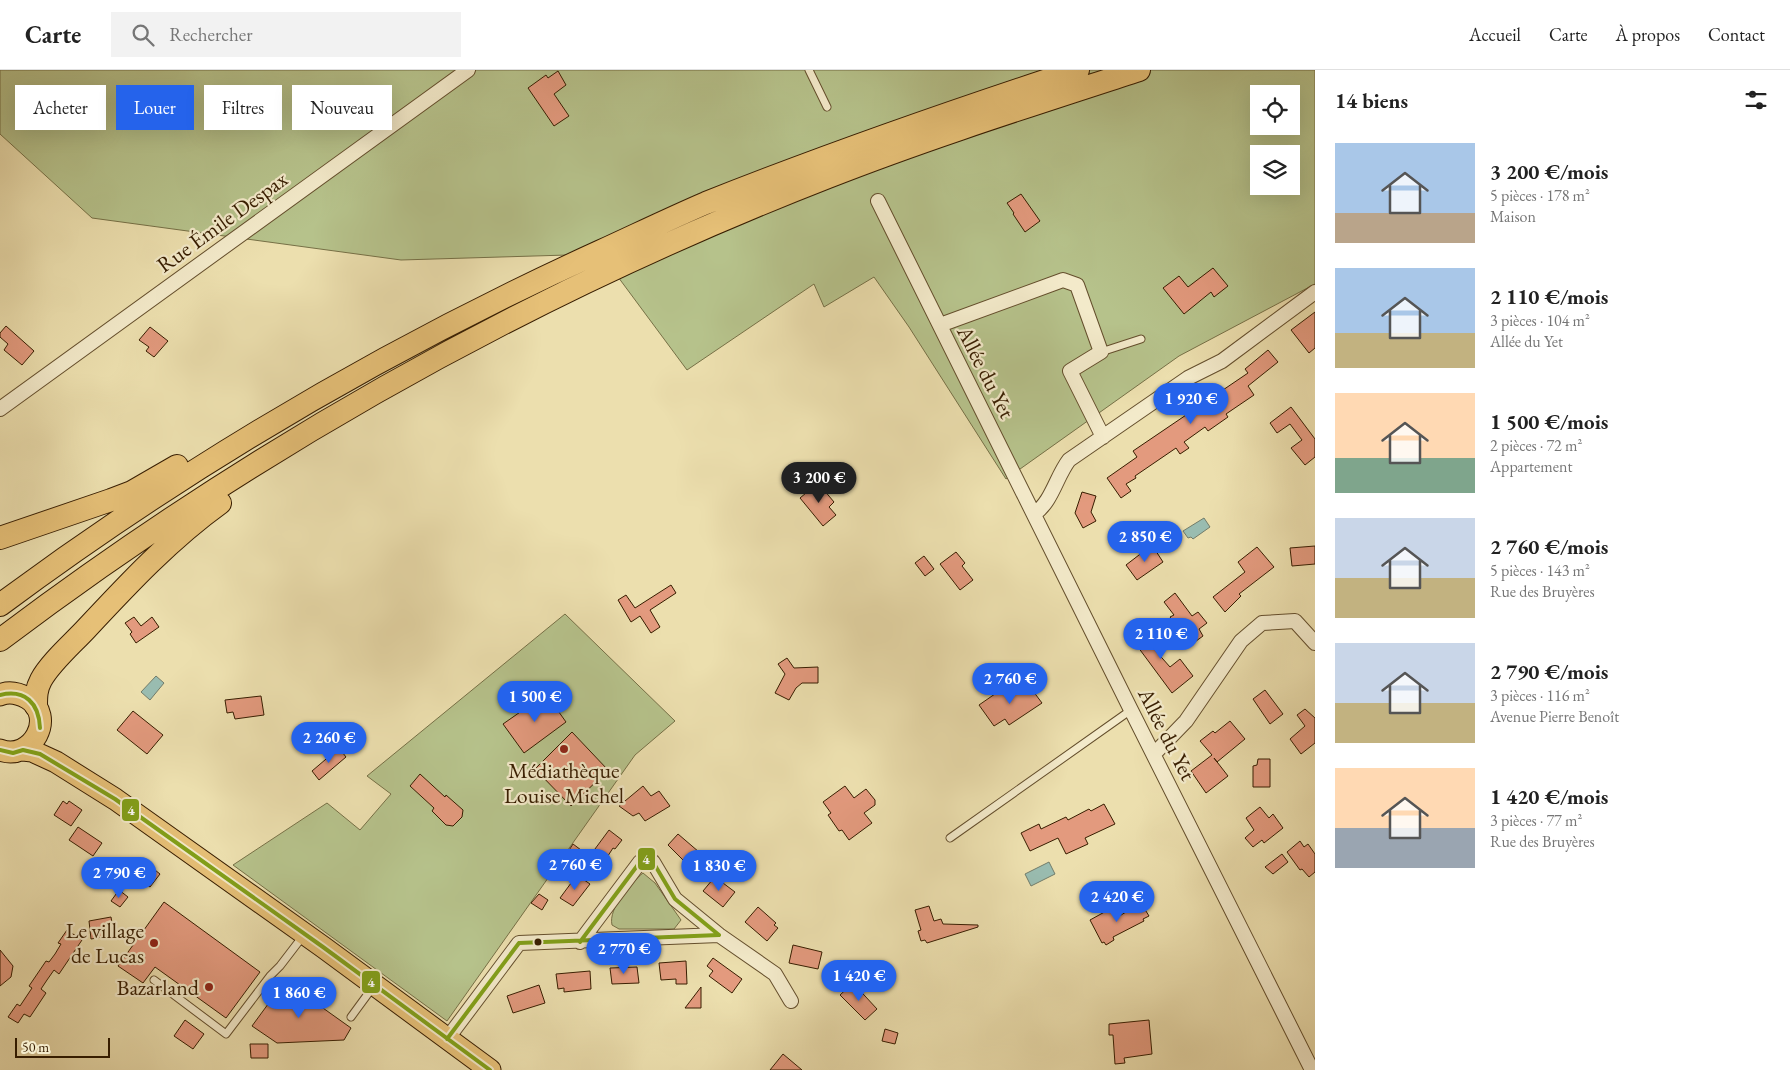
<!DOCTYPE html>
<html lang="fr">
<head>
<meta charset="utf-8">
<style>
	:root { --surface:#fff; --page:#f2f2f2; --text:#222; --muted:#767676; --line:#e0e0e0; --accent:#2563eb }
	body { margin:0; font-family:"EB Garamond",serif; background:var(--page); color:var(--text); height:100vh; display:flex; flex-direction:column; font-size:19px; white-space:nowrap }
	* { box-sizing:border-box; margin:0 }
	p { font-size:16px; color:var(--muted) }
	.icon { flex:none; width:28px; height:28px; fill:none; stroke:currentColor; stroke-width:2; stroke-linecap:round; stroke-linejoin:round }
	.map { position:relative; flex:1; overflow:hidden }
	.details { display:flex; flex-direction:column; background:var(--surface); width:475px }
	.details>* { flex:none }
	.hud { position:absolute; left:15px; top:15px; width:475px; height:45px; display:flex; gap:10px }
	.tools { position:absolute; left:1250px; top:15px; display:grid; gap:10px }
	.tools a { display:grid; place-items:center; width:50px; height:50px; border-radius:0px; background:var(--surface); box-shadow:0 5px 20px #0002; font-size:25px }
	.scale { position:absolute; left:15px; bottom:12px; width:95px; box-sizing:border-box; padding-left:5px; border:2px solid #371d00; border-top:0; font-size:14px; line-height:18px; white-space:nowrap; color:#371d00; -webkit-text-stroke:4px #f3eaca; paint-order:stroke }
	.price { position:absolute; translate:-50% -42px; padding:0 11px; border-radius:18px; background:var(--accent); color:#fff; font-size:16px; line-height:32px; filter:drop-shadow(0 1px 2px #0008) }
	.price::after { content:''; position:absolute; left:50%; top:30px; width:15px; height:11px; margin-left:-8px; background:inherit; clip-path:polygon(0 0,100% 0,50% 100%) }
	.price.selected { background:#222; color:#fff }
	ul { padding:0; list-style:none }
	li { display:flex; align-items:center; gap:15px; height:125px; padding:0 20px }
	li span { display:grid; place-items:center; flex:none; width:140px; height:100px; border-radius:0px; color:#555 }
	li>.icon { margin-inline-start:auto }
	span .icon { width:60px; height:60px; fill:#fffc; stroke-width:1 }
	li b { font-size:21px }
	h2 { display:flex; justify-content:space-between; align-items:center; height:60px; padding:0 20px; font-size:21px }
	.chip { padding:0 18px; border-radius:0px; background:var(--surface); box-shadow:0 5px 20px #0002; font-size:18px; line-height:45px }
	.chip.selected { background:var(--accent); color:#fff }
	header { display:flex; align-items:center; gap:30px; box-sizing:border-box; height:70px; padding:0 25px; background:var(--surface); border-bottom:1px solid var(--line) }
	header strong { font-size:24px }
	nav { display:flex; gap:28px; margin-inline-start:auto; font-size:18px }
	.search { width:350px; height:45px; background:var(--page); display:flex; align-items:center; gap:12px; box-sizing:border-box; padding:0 18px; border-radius:0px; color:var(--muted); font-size:19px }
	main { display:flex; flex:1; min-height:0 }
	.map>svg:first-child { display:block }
	.green { fill:#b6c28b; stroke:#767046; fill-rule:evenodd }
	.water { fill:#99bcb0; stroke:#727c6a }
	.building { fill:#e39a7e; stroke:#371d00 }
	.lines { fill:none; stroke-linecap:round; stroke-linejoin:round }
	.service-casing { stroke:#644e2c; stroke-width:9 }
	.minor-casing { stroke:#644e2c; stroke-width:16 }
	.primary-casing { stroke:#371d00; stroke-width:23 }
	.trunk-casing { stroke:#371d00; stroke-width:24 }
	.service { stroke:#f3eaca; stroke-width:7 }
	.minor { stroke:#f3eaca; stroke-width:14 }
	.primary { stroke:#e6c077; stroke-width:21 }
	.trunk { stroke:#e6c077; stroke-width:22 }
	.bus-1-casing { stroke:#f3eaca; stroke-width:8 }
	.bus-1 { stroke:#82a019; stroke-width:4 }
	.poi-dot { fill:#8f2418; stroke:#f3eaca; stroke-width:2 }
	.bus-dot { fill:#371d00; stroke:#f3eaca; stroke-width:2 }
	.labels { text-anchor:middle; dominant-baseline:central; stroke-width:4.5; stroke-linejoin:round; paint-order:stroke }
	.street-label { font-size:22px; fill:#371d00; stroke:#f3eaca }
	.poi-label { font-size:22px; fill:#371d00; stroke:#f3eaca; text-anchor:end }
	.line-badge { stroke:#f3eaca; stroke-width:2 }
	.badge-label { font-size:14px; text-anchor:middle; font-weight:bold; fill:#fff }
</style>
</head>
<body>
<header>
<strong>Carte</strong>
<div class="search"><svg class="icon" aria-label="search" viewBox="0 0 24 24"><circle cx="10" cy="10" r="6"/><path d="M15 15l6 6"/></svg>Rechercher</div>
<nav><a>Accueil</a><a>Carte</a><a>À propos</a><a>Contact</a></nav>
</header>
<main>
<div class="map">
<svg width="1315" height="1000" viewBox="0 0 1315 1000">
	<rect width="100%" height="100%" fill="#ecdfae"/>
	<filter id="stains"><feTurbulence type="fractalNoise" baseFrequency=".004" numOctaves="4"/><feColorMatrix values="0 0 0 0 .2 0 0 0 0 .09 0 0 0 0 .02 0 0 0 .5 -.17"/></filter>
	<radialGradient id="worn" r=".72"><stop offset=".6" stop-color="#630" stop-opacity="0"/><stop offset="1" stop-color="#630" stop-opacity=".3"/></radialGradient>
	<path class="green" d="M0,0H1315V214L1179,286L1006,409L909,257L874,207L824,237L814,214L687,300L601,184L401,190L92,148L0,64ZM1259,24H1291V56H1259ZM1259,84H1291V116H1259Z
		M565,544L675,651L635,685L447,951L233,795L327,733L360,760L391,724L367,706Z
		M643,803L655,813L681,850L674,859H619L612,855C608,838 631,813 643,803Z"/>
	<path class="water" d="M1204,448L1210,457L1193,469L1191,467L1188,468L1183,461Z
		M156,606L164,613L150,630L141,622Z
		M1049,792L1055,804L1031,816L1025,804Z"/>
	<path class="building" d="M558,1L566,15L554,24L569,46L554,56L528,18L546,5L548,8Z
		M1021,124L1040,151L1025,162L1013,144L1014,143L1007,133Z
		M1213,198L1228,216L1214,227L1211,222L1184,244L1163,218L1179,206L1188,217Z
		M1315,242V278L1309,283L1291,260Z
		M6,256L34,281L22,295L4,280L8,274L0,267V263Z
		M150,257L168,271L154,287L146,281L149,277L139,270Z
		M1268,280L1278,292L1248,316L1254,325L1226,344L1228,347L1208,361L1205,357L1184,372L1189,378L1180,384L1176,378L1135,406L1136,408L1126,414L1131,421L1121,428L1107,408L1137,387L1133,381L1248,303L1245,299Z
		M1291,337L1315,369V387L1305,395L1291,378L1302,370L1290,354L1277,363L1270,353Z
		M818,413L834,432L829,437L836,445L823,456L800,428Z
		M1082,422L1096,426L1091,442L1096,451L1083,458L1075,443Z
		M1152,475L1163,492L1137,510L1126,495Z
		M1315,476V494L1292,496L1290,478Z
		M1257,477L1274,497L1239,524L1241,526L1225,542L1213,527L1245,502L1238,492Z
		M956,482L965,493L962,496L973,510L960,520L940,494Z
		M924,486L934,499L925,506L915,493Z
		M671,515L676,523L650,540L660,557L651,563L640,546L631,552L618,530L626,525L635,538Z
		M1175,523L1192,546L1198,542L1207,553L1199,559L1203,566L1192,574L1170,547L1174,545L1164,532Z
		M134,547L141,556L152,547L159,557L136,573L130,564L132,562L125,553Z
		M1144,552L1152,563L1149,566L1158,578L1155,580L1170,597L1180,589L1193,606L1172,623L1132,569L1135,567L1131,562Z
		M787,588L794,598L818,597V613H802L796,618L789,630L775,623L785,604L778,594Z
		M1027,613L1042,633L1009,655L1005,649L994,656L979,635L1005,617L1009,622L1011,620L1013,622Z
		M1265,620L1283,644L1270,654L1253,629Z
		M546,624L566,652L524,683L503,654Z
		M261,626L264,645L235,649L233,642L227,643L225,630Z
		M1305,639L1315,648V673L1301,684L1290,669L1305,656L1297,645Z
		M133,641L163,665L147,684L117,660Z
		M1230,651L1245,669L1217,692L1214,688L1228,706L1206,723L1191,701L1212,685L1200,671L1213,661L1215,663Z
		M572,662L608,700L571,736L535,699Z
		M339,678L346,687L319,710L312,701Z
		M1258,689H1270V717H1253V696L1257,695Z
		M420,704L445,727L446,725L463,740L462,747L453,756L446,755L432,741L434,738L410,716Z
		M643,716L651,726L659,721L670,736L645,751L639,743L633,746L619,736Z
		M845,716L854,728L866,719L875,730V735L864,743L872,753L849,770L842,760L839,761L828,745L831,743L823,732Z
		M63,731L67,734L69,731L82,740L71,756L54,745Z
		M1104,734L1115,754L1085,768L1088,774L1066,784L1058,768L1030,781L1021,763L1039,754L1041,759L1066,747L1068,750L1089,739L1091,741Z
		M1260,737L1269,748L1273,744L1283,758L1264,773L1262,770L1253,777L1245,768L1254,760L1246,748Z
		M78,757L102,773L93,786L69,770Z
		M609,760L622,770L615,779L613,778L604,792L592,783Z
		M678,764L699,782L688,795L668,775Z
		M1300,771L1304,777L1308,774L1315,784V802L1309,807L1302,799L1300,800L1287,782Z
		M573,774L581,780L574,791L566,785Z
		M1282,784L1288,792L1273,804L1265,797Z
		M141,789L160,804L150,817L131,803Z
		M577,805L590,814L573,836L560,828Z
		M713,809L717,812L719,810L735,822L723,837L703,821Z
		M119,820L128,827L120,837L111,831Z
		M539,824L548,830L542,840L531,833Z
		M164,832L260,902L226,948L155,897L143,913L118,896Z
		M1141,833L1149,846L1143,849L1144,851L1113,867L1114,870L1106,875L1104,872L1102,873L1090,850L1110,839L1116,848Z
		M929,836L934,851L941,849L943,854L978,855V857L927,873L925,870L921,871L918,861L921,860L915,840Z
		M758,837L776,853L774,855L778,858L767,871L745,852Z
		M111,847L114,865L91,869L89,851Z
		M67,860L82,870L59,904L54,900L47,910L41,919L46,923L30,947L24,944L18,953L8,947L17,934L20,936L32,918L29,916L46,891L49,892L55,884L61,874L58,873Z
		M793,875L822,882L818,899L789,893Z
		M0,880L13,896L11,907L0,916Z
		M713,888L742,909L732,923L709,906L713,901L707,896Z
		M686,891L687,914H676V909L661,910L659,893Z
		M637,897L639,913L612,914L610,898Z
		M590,901L591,919L564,922V918L558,919L556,904Z
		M285,911L351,958L344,970L277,973L252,956Z
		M853,913L877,939L865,950L840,925Z
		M539,915L545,933L513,943L507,926Z
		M701,917V938H685Z
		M185,950L204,964L193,979L174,966Z
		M1149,950L1152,984L1124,988L1125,993L1115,994L1113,965H1109V954Z
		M885,959L898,963L895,974L882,971Z
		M250,974H268V988H251Z
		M783,984L802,1000H770Z"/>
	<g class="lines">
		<g class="service-casing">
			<path id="service" d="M809,0L827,37
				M1101,282L1141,269
				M950,768L1131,640
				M154,910L226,964L270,906L280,896L303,866
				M351,947L373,917"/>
		</g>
		<g class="minor-casing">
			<path id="minor" d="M878,131L1131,640L1312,1000
				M940,255L1063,210L1077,215L1101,282L1070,301L1103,367
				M0,339L468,0
				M1034,444C1052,432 1056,407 1069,390L1188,308L1222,291L1315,222
				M1154,684L1186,651L1241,571L1262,553L1295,551L1315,573
				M580,872L640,792L645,789L653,792L675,829L719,865L775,904L791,931
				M447,969L519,873L719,865"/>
		</g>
		<g class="primary-casing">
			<path id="primary" d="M0,625C9,621 18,623 27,628C57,646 32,692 0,680
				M23,680L32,681L56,692L115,729L323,877L490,1000"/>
		</g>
		<g class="trunk-casing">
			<path id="trunk" d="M0,468L111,430L132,422L177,396
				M0,535C187,396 388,278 601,181C636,165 671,148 706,133C829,84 953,41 1078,0
				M0,570C253,379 533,222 828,107C930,67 1035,34 1139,0
				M36,636C36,627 36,619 41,610C50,593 73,573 86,559C128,514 170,469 220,433"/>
		</g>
		<use href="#service" class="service"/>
		<use href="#minor" class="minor"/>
		<use href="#primary" class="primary"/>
		<use href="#trunk" class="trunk"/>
		<g class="bus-1-casing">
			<path id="bus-1" d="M0,625C25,619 39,633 40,658
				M0,680L13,683L23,680L40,684L115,729L323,877L490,1000
				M580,872L640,792L645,789L653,792L675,829L719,865
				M519,873L719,865
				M447,969L519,873"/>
		</g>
		<use href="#bus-1" class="bus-1"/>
	</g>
	<g class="poi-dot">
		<circle cx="564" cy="679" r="5"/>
		<circle cx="154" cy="873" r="5"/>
		<circle cx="209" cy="917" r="5"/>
	</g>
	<circle class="bus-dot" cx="538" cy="872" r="4.5"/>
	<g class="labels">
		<g class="street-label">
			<text transform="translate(222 152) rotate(-36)">Rue Émile Despax</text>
			<text transform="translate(986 302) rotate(63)">Allée du Yet</text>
			<text transform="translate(1167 664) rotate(63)">Allée du Yet</text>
		</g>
		<g class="poi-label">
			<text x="564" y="700" text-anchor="middle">Médiathèque<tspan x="564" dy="25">Louise Michel</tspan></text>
			<text x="144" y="860">Le village<tspan x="144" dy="25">de Lucas</tspan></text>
			<text x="199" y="917">Bazarland</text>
		</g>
	</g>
	<g class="line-badge">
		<rect x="121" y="728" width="19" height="24" rx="5" fill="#82a019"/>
		<rect x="637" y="777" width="19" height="24" rx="5" fill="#82a019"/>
		<rect x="361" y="900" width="20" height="24" rx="5" fill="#82a019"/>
	</g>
	<g class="badge-label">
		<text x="131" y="745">4</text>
		<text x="646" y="794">4</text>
		<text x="371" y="917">4</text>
	</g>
	<rect width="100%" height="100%" filter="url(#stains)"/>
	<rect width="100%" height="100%" fill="url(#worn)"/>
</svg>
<div class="tools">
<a><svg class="icon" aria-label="locate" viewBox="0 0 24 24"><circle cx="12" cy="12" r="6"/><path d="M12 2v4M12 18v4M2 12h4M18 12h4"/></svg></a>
<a><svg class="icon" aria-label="layers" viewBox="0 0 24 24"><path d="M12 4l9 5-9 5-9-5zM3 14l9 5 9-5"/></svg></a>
</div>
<div class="scale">50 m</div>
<b class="price" style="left:1191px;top:355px">1 920 €</b>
<b class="price selected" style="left:819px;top:434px">3 200 €</b>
<b class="price" style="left:1145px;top:493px">2 850 €</b>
<b class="price" style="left:1161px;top:590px">2 110 €</b>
<b class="price" style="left:1010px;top:635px">2 760 €</b>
<b class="price" style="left:535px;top:653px">1 500 €</b>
<b class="price" style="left:329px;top:694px">2 260 €</b>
<b class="price" style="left:575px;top:821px">2 760 €</b>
<b class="price" style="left:719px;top:822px">1 830 €</b>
<b class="price" style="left:119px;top:829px">2 790 €</b>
<b class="price" style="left:1117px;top:853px">2 420 €</b>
<b class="price" style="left:624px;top:905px">2 770 €</b>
<b class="price" style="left:859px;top:932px">1 420 €</b>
<b class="price" style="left:299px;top:949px">1 860 €</b>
<div class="hud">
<a class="chip">Acheter</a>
<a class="chip selected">Louer</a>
<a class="chip">Filtres</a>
<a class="chip">Nouveau</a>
</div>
</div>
<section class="details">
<h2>14 biens<svg class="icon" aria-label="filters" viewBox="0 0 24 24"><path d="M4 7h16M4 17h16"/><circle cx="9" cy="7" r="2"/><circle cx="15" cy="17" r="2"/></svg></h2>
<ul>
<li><span style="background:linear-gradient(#a9c7e8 70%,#b9a48a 0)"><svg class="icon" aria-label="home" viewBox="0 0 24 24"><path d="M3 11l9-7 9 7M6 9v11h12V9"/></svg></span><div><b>3 200 €/mois</b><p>5 pièces · 178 m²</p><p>Maison</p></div></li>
<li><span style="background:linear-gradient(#a9c7e8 65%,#c2b280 0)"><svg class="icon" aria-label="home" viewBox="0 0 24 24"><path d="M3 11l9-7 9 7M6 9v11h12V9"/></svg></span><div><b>2 110 €/mois</b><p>3 pièces · 104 m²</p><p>Allée du Yet</p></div></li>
<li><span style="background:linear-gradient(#ffd9b3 65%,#7fa58c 0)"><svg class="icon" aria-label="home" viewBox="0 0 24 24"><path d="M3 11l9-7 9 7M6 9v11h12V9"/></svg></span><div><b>1 500 €/mois</b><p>2 pièces · 72 m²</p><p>Appartement</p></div></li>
<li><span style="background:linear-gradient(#c9d6e8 60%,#c2b280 0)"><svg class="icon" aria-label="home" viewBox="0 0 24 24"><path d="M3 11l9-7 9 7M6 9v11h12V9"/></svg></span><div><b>2 760 €/mois</b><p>5 pièces · 143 m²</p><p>Rue des Bruyères</p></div></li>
<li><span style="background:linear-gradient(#c9d6e8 60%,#c2b280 0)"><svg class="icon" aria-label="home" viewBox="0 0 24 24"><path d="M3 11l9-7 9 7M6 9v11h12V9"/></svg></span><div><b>2 790 €/mois</b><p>3 pièces · 116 m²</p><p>Avenue Pierre Benoît</p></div></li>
<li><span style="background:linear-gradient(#ffd9b3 60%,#9aa5b1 0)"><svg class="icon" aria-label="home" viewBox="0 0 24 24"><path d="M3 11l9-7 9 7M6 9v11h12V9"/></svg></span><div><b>1 420 €/mois</b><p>3 pièces · 77 m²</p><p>Rue des Bruyères</p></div></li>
</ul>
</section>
</main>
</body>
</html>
